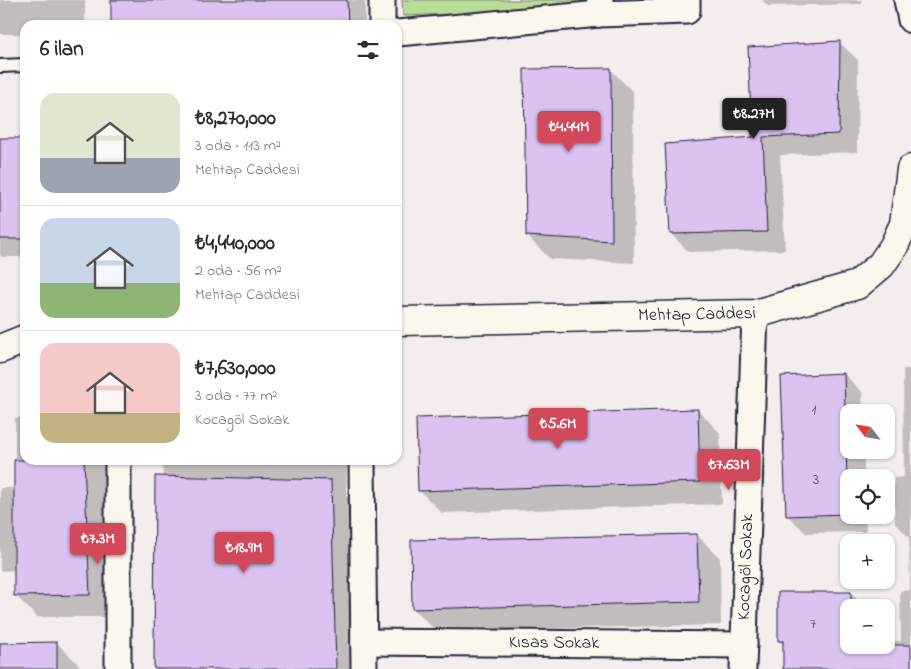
<!DOCTYPE html>
<html lang="tr">
<head>
<meta charset="utf-8">
<style>
	:root { --surface:#fff; --page:#f2f2f3; --text:#2b2b33; --muted:#7c7c81; --line:#e1e1e2; --accent:#d1495b }
	body { margin:0; font-family:"Indie Flower",sans-serif; background:var(--page); color:var(--text); height:100vh; display:flex; flex-direction:column; font-size:19px; white-space:nowrap }
	* { box-sizing:border-box; margin:0 }
	p { font-size:16px; color:var(--muted) }
	.icon { flex:none; width:28px; height:28px; fill:none; stroke:currentColor; stroke-width:2; stroke-linecap:round; stroke-linejoin:round }
	.map { position:relative; flex:1; overflow:hidden }
	.sheet { position:absolute; left:20px; top:20px; width:382px; height:445px; display:flex; flex-direction:column; background:var(--surface); border-radius:15px; box-shadow:0 1px 4px #0004 }
	.sheet>* { flex:none }
	.needle { width:32px; rotate:301deg }
	.fabs { position:absolute; left:840px; top:404px; display:grid; gap:10px }
	.fabs a { display:grid; place-items:center; width:55px; height:55px; border-radius:10px; background:var(--surface); box-shadow:0 1px 4px #0004; font-size:25px }
	.price { position:absolute; translate:-50% -42px; padding:0 11px; border-radius:5px; background:var(--accent); color:#fff; font-size:16px; line-height:32px; filter:drop-shadow(0 1px 2px #0008) }
	.price::after { content:''; position:absolute; left:50%; top:30px; width:15px; height:11px; margin-left:-8px; background:inherit; clip-path:polygon(0 0,100% 0,50% 100%) }
	.price.selected { background:#222; color:#fff }
	ul { padding:0; list-style:none }
	li { display:flex; align-items:center; gap:15px; height:125px; padding:0 20px }
	li+li { border-top:1px solid var(--line) }
	li span { display:grid; place-items:center; flex:none; width:140px; height:100px; border-radius:15px; color:#555 }
	li>.icon { margin-inline-start:auto }
	span .icon { width:60px; height:60px; fill:#fffc; stroke-width:1 }
	li b { font-size:21px }
	h2 { display:flex; justify-content:space-between; align-items:center; height:60px; padding:0 20px; font-size:21px }
	.map>svg:first-child { display:block }
	.green { fill:#b9dd97; stroke:#6e8069 }
	.shadow { fill:#0003 }
	.building { fill:#dac2f1; stroke:#22223b }
	.lines { fill:none; stroke-linecap:round; stroke-linejoin:round }
	.lane-casing { stroke:#22223b; stroke-width:16 }
	.street-casing { stroke:#22223b; stroke-width:29 }
	.secondary-casing { stroke:#22223b; stroke-width:31 }
	.lane { stroke:#fbf7ec; stroke-width:12 }
	.street { stroke:#fbf7ec; stroke-width:25 }
	.secondary { stroke:#fbf7ec; stroke-width:28 }
	.labels { text-anchor:middle; dominant-baseline:central; stroke-width:5; stroke-linejoin:round; paint-order:stroke }
	.number-label { font-size:15px; fill:#504a68 }
	.street-label { font-size:18px; fill:#22223b; stroke:#fbf7ec }
</style>
</head>
<body>
<div class="map">
<svg width="911" height="669" viewBox="0 0 911 669">
	<rect width="100%" height="100%" fill="#f4eced"/>
	<filter id="ink" filterUnits="userSpaceOnUse"><feTurbulence type="fractalNoise" baseFrequency=".02" numOctaves="2"/><feDisplacementMap in="SourceGraphic" scale="10" xChannelSelector="R" yChannelSelector="G"/><feConvolveMatrix kernelMatrix="1 2 1 2 8 2 1 2 1" color-interpolation-filters="sRGB"/></filter>
	<g filter="url(#ink)">
		<path class="green" d="M402,0H590V8L403,16Z"/>
		<path class="shadow" d="M0,0H85V25H25V34H0Z
			M112,0H365V25H112Z
			M762,0H862V4L768,6Z
			M839,42L858,60L857,152L780,155L785,250L689,252L671,234L755,139L753,137Z
			M610,69L633,92L634,263L550,259L527,236Z
			M0,140H25V257H2L0,255Z
			M903,369H911V669H785L784,646L779,641L851,593L865,608H849V645H886V641H901L900,591L910,590L909,537L895,523L894,478L904,477Z
			M844,374L862,392L863,412H849V450H864V478H849V515H865L866,532L806,533L787,515Z
			M698,410L720,433L722,504L442,513L419,490Z
			M15,418H25V460H104L112,617H37L15,595V570L0,571V488H15Z
			M162,460H347L346,496L353,503L357,669H155L163,477Z
			M697,535L720,558L721,625L436,631L413,608Z
			M57,643L79,665V669H0V644Z"/>
		<path class="building" d="M111,0H347L348,25H111Z
			M840,41L839,134L763,137L767,232L670,234L665,144L754,137H752L748,47Z
			M611,68L612,241L526,236L524,69Z
			M0,138H25V239H0Z
			M844,373L848,514L786,516L781,376Z
			M698,409L700,482L418,491L416,418Z
			M14,460H84L90,595L14,596Z
			M155,476L331,480L336,669H154Z
			M697,534L699,602L412,609L411,540Z
			M778,592H851V608H849V645H911V669H783V641H778Z
			M57,642V669H0V643Z"/>
		<g class="lines">
			<g class="lane-casing">
				<path id="lane" d="M0,66L25,65"/>
			</g>
			<g class="street-casing">
				<g id="street">
					<path d="M382,0V25"/>
					<path d="M907,0L911,20"/>
					<path d="M599,14L687,11V0"/>
					<path d="M398,33L599,14L600,0"/>
					<path d="M118,460V669"/>
					<path d="M362,460L364,669"/>
					<path id="s1" d="M364,642L744,645"/>
					<path id="s2" d="M743,669L755,314"/>
				</g>
			</g>
			<g class="secondary-casing">
				<g id="secondary">
					<path id="s3" d="M398,321L755,314L857,285L881,265L894,246L904,224L911,169"/>
					<path d="M0,349L25,339"/>
				</g>
			</g>
			<use href="#lane" class="lane"/>
			<use href="#street" class="street"/>
			<use href="#secondary" class="secondary"/>
		</g>
	</g>
	<g class="labels">
		<g class="number-label">
			<text x="814" y="410">1</text>
			<text x="816" y="480">3</text>
			<text x="813" y="624">7</text>
		</g>
		<g class="street-label">
			<text stroke="none"><textPath href="#s3" startOffset="299">Mehtap Caddesi</textPath></text>
			<text stroke="none"><textPath href="#s2" startOffset="102">Kocagöl Sokak</textPath></text>
			<text stroke="none"><textPath href="#s1" startOffset="190">Kısas Sokak</textPath></text>
		</g>
	</g>
</svg>
<div class="fabs">
<a><svg class="needle" viewBox="-14 -14 28 28"><path d="M0-13l5 13h-10z" fill="#e53935"/><path d="M0 13l5-13h-10z" fill="#7c7c81"/></svg></a>
<a><svg class="icon" aria-label="locate" viewBox="0 0 24 24"><circle cx="12" cy="12" r="6"/><path d="M12 2v4M12 18v4M2 12h4M18 12h4"/></svg></a>
<a>+</a>
<a>−</a>
</div>
<b class="price selected" style="left:754px;top:140px">₺8.27M</b>
<b class="price" style="left:569px;top:153px">₺4.44M</b>
<b class="price" style="left:558px;top:450px">₺5.6M</b>
<b class="price" style="left:729px;top:491px">₺7.63M</b>
<b class="price" style="left:98px;top:565px">₺7.3M</b>
<b class="price" style="left:244px;top:574px">₺18.9M</b>
<section class="sheet">
<h2>6 ilan<svg class="icon" aria-label="filters" viewBox="0 0 24 24"><path d="M4 7h16M4 17h16"/><circle cx="9" cy="7" r="2"/><circle cx="15" cy="17" r="2"/></svg></h2>
<ul>
<li><span style="background:linear-gradient(#dfe7d0 65%,#9aa5b1 0)"><svg class="icon" aria-label="home" viewBox="0 0 24 24"><path d="M3 11l9-7 9 7M6 9v11h12V9"/></svg></span><div><b>₺8,270,000</b><p>3 oda · 113 m²</p><p>Mehtap Caddesi</p></div></li>
<li><span style="background:linear-gradient(#c9d6e8 65%,#8fb573 0)"><svg class="icon" aria-label="home" viewBox="0 0 24 24"><path d="M3 11l9-7 9 7M6 9v11h12V9"/></svg></span><div><b>₺4,440,000</b><p>2 oda · 56 m²</p><p>Mehtap Caddesi</p></div></li>
<li><span style="background:linear-gradient(#f6c9c9 70%,#c2b280 0)"><svg class="icon" aria-label="home" viewBox="0 0 24 24"><path d="M3 11l9-7 9 7M6 9v11h12V9"/></svg></span><div><b>₺7,630,000</b><p>3 oda · 77 m²</p><p>Kocagöl Sokak</p></div></li>
</ul>
</section>
</div>
</body>
</html>
